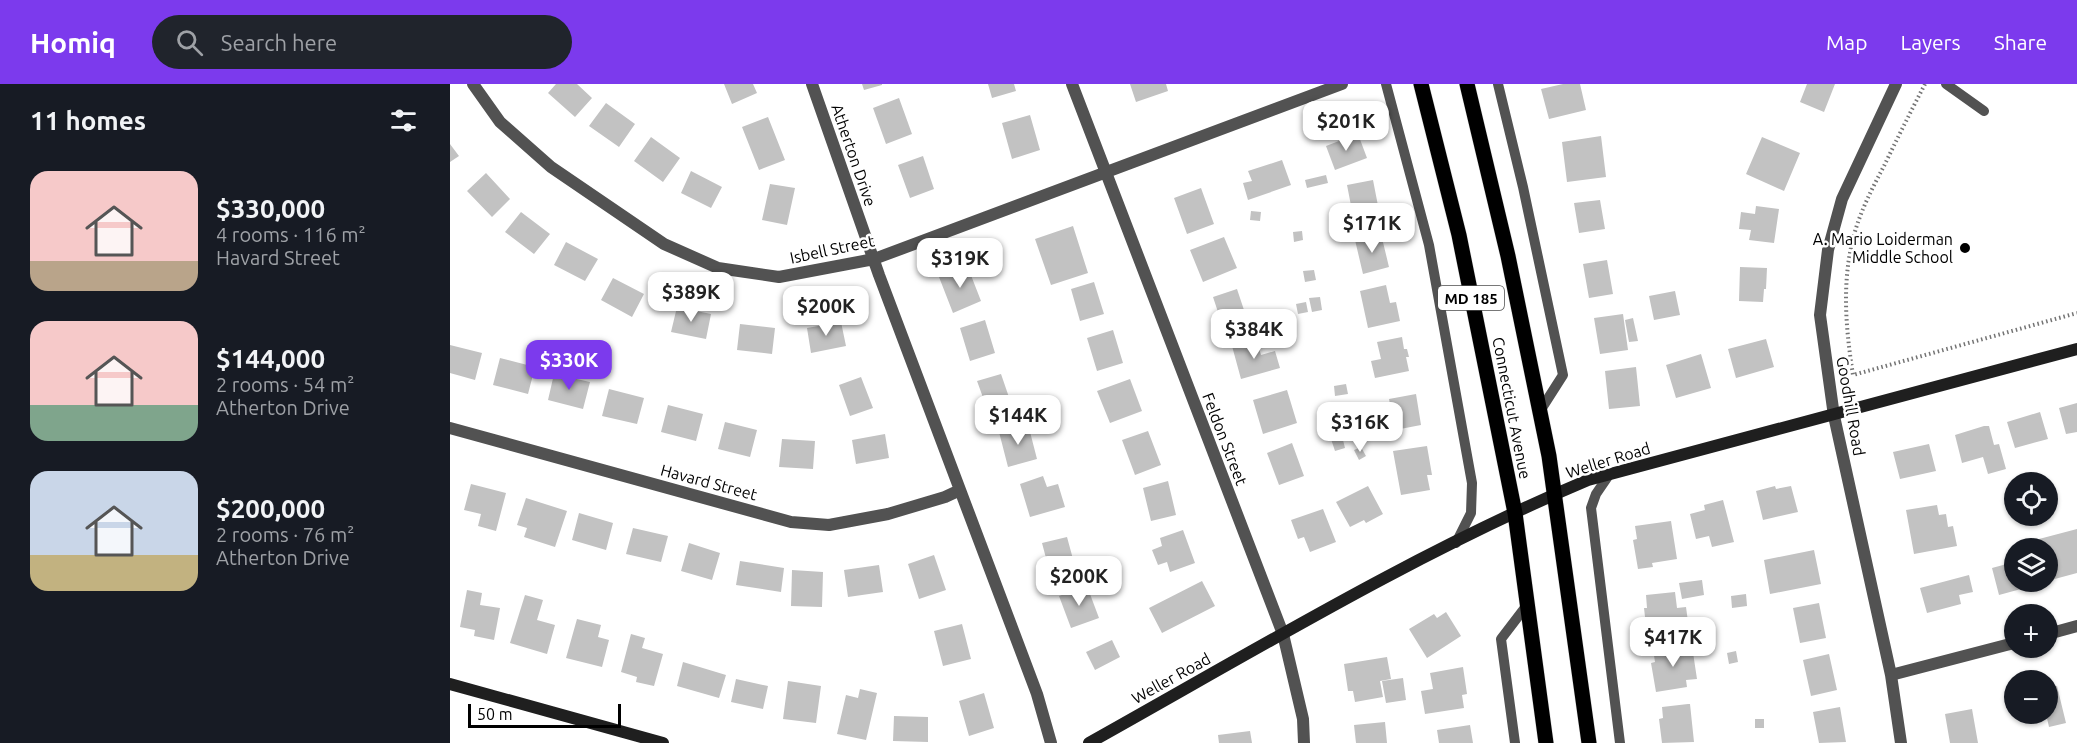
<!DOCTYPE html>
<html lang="en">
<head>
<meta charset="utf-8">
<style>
	:root { --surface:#171b24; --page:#20242c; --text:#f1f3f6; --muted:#9ea1a6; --accent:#7c3aed }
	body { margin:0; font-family:Ubuntu,sans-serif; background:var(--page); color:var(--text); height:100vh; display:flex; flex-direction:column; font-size:22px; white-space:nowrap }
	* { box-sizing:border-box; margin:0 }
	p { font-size:20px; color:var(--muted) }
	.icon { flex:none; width:33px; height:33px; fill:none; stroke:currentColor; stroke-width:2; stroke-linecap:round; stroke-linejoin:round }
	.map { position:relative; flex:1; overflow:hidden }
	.side { display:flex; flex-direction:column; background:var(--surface); width:450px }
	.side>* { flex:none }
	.tools { position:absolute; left:1554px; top:388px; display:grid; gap:12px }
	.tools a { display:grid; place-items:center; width:54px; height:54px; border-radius:50%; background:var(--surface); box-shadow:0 2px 4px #0004; font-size:30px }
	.scale { position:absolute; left:18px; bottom:15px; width:153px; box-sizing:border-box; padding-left:6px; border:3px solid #000; border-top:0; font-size:16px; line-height:21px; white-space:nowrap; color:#000; -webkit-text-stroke:4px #fff; paint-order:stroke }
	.price { position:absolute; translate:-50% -51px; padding:0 14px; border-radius:12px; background:#fff; color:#222; font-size:20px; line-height:39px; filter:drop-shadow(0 2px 3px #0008) }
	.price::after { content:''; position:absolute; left:50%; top:36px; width:18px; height:14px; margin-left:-9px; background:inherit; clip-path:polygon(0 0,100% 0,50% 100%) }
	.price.on { background:var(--accent); color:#fff }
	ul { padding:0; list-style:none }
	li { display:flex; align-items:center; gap:18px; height:150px; padding:0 30px }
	li span { display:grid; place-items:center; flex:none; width:168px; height:120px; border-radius:18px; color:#555 }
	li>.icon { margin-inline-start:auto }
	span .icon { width:72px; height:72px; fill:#fffc; stroke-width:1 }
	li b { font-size:26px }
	h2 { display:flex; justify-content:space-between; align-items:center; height:72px; padding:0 30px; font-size:26px }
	header { display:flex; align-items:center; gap:36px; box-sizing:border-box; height:84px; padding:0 30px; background:var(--accent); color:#fff }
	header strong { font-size:28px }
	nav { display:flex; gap:33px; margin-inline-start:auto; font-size:21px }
	.search { width:420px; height:54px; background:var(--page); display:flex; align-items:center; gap:15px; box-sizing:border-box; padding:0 21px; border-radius:33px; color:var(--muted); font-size:22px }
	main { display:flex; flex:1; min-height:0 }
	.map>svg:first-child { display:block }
	.building { fill:#c2c2c2 }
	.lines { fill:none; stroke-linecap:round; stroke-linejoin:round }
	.primary-casing { stroke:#dbdbdb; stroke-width:16 }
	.path { stroke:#747474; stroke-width:4; stroke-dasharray:1.5 3; stroke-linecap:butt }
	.lane { stroke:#525252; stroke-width:10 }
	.street { stroke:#525252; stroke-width:12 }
	.secondary { stroke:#1f1f1f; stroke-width:12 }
	.primary { stroke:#000; stroke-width:15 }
	.poi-dot { fill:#000; stroke:#fff; stroke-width:2 }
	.labels { text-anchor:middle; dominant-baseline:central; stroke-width:5; stroke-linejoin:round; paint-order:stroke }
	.shield { fill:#fff; stroke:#4c4c4c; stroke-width:1.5 }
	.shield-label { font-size:15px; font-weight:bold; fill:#000 }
	.street-label { font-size:16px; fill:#000; stroke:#fff }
	.poi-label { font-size:16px; fill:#000; stroke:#fff; text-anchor:end }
</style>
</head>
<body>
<header>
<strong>Homiq</strong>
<div class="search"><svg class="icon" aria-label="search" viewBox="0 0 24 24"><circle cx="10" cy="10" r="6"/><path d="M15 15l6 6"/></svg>Search here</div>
<nav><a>Map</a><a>Layers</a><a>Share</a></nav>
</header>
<main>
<section class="side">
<h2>11 homes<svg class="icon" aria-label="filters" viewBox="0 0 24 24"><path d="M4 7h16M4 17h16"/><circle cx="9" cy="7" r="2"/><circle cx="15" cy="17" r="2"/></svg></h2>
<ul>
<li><span style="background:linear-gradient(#f6c9c9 75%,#b9a48a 0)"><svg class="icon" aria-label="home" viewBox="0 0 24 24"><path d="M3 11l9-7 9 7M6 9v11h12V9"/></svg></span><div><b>$330,000</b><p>4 rooms · 116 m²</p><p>Havard Street</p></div></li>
<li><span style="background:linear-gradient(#f6c9c9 70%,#7fa58c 0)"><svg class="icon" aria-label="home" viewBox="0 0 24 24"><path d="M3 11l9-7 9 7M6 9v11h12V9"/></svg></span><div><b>$144,000</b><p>2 rooms · 54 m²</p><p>Atherton Drive</p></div></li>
<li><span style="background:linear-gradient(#c9d6e8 70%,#c2b280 0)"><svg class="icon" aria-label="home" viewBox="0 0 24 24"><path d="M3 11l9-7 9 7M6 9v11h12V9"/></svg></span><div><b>$200,000</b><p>2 rooms · 76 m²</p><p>Atherton Drive</p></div></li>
</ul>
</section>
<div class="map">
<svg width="1627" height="659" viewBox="0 0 1627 659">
	<rect width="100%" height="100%" fill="#fff"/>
	<path class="building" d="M106,0H127L142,14L125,33L98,9Z
		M274,0H303L307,9L282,20Z
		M412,0H432V1L414,6Z
		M538,0H564L566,7L542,14Z
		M680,0H716L718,7L686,18Z
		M1113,0H1130L1136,26L1099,35L1091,5Z
		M1357,0H1385L1374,28L1350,18Z
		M449,14L462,50L436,60L423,24Z
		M156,19L185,40L169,63L139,42Z
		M580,31L590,66L562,75L552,39Z
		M318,33L335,76L309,86L292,43Z
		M908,50L917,74L885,86L876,62L889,57L888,54L896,51L897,54Z
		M1151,52L1156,93L1117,98L1112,58Z
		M201,53L230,74L213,98L184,77Z
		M1312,53L1350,69L1334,107L1296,90Z
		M0,60L9,72L0,78Z
		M473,72L484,105L460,114L448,81Z
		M832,76L841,101L798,116L793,99L802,97L798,87Z
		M241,87L272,103L261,124L231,109Z
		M36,89L60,115L42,133L17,107Z
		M876,91L878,99L857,104L855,96Z
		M923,96L930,132L904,137L897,101Z
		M320,100L345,104L337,141L312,136Z
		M751,104L764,140L737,150L724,114Z
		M1150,116L1155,145L1129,149L1124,119Z
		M1306,122L1329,125L1324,159L1299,156L1301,146L1289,145L1291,128L1305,130Z
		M801,127L811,128L810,137L800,136Z
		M71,128L100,150L84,170L55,148Z
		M623,142L638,189L601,201L585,155Z
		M852,147L853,156L844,158L843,148Z
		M931,150L939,183L913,190L905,156Z
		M774,153L787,184L753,198L740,166Z
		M116,158L148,175L135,197L104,181Z
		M1157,176L1163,210L1139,214L1133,180Z
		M517,181L531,217L503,229L489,193Z
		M1290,183L1317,184L1316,205H1314L1313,218L1289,217Z
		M864,186L866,196L855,198L853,187Z
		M163,194L194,210L182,233L151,216Z
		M644,198L654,230L630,237L621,205Z
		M936,201L940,219L946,218L950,237L918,244L910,207Z
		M787,205L798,238L774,246L763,213Z
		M1225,207L1230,231L1204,236L1199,212Z
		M870,213L872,226L862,228L859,214Z
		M856,218L858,228L848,230L846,220Z
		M227,223L261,230L256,255L221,248Z
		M1173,230L1178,266L1150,270L1144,234Z
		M1183,234L1188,257L1179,258L1175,236Z
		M535,236L545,269L520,277L510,244Z
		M391,238L396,262L361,269L357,244Z
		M290,240L325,244L322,270L287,266Z
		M663,246L673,279L647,287L637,254Z
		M952,253L954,265H957L959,273H956L959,287L925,294L921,277L931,275L927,258Z
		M806,255L811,271L825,267L830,284L791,295L782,262Z
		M1316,255L1324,283L1286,294L1278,265Z
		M0,261L32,269L25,296L0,289Z
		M1251,270L1261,304L1226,314L1216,281Z
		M50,274L85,283L78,310L43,301Z
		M1186,283L1190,322L1159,325L1155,287Z
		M104,290L140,298L133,325L98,316Z
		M551,290L562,322L539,330L527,297Z
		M411,293L423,324L400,332L389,301Z
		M680,295L692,327L660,339L647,307Z
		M896,300L898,310L885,312L884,302Z
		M159,305L194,314L187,340L152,332Z
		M837,306L847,339L813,350L803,316Z
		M966,310L971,341L945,346L939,315Z
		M1627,319V348L1616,350L1609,324Z
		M218,321L253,330L246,357L211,348Z
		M1590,328L1598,355L1565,364L1557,338Z
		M275,338L307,346L300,373L268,365Z
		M578,340L587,375L558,383L549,348Z
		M1534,342H1539L1544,361L1549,360L1556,385L1538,390L1533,373L1512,379L1505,351Z
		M698,347L711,381L685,391L672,356Z
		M435,350L439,374L406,380L402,356Z
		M892,352L895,364L885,367L881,355Z
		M332,355L365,357L363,385L329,383Z
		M842,359L854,392L829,401L817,369Z
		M1479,360L1486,387L1450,395L1443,368Z
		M977,362L982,391H977L980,406L951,411L943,367Z
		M911,363L916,372L909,376L904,366Z
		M593,392L597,403L608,400L615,423L580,433L570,400Z
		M718,397L726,431L701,437L693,404Z
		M21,400L56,409L46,447L28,442L31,430L14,426Z
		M918,402L933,430L916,439L914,436L900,443L886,418Z
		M1325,402L1326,405L1341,402L1348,428L1313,436L1306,407Z
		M76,414L117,427L105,463L74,453L77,444L67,441Z
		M1273,416L1284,458L1262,463L1259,452L1246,455L1240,430L1255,426L1254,421Z
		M1487,421L1489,431L1496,430L1498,443L1503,442L1507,462L1464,470L1456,426Z
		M873,425L886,458L860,468L854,453L848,455L841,436Z
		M129,429L163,439L156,466L122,456Z
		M1221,437L1227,475L1202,479L1203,483L1188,485L1183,456L1187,455L1185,442Z
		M183,444L218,452L211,478L176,470Z
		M1627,445V489L1601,496L1598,482V465H1592L1589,455Z
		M733,446L745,479L720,488L717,478L708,481L702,466L712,462L710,454Z
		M617,453L626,486L601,493L592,459Z
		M239,459L270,469L262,496L231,487Z
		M1364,466L1371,500L1320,510L1314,476Z
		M484,471L496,506L469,515L458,480Z
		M290,477L334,484L331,508L286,501Z
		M1564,478V498H1581L1582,502L1549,511L1542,484Z
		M429,481L433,508L398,513L394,486Z
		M342,486L373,488L372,523L341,522Z
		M1519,491L1523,508L1509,511L1511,520L1477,529L1470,504Z
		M1252,496L1254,511L1232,515L1229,499Z
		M752,497L765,522L712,549L699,524Z
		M637,502L649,534L621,544L609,512Z
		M17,506L32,509L30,521L50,524L44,556L24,552L25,546L10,543Z
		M1225,508L1227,524L1236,523L1239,545L1197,550L1194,524H1197L1196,511Z
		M1296,510L1297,522L1282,524L1281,512Z
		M75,511L93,516L87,536L105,541L97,570L60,559Z
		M1369,519L1376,554L1350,559L1343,524Z
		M996,528L1011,552L977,574L959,545L984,530L987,534Z
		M127,535L151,541L148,553L159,556L152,583L116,574Z
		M512,540L521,575L493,582L484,547Z
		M181,550L195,554L192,564L213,570L204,602L186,598L187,593L171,588Z
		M662,556L670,573L645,586L636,568Z
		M1232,561V563L1242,562L1247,595L1236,596L1237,603L1206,608L1201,579L1205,578L1203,565Z
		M1286,567L1288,578L1279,580L1277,569Z
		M1379,570L1387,606L1361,612L1353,576Z
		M937,573L941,595L930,597L933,613L905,618L903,607H898L894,580Z
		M233,578L276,591L269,614L227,602Z
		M1013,583L1017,610L1012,611L1014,624L975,630L971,607L983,605L980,589Z
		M953,594L956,616L936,619L932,597Z
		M286,595L318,602L313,625L281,618Z
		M338,597L371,602L366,639L333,635Z
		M1607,602L1616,639L1599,643L1596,630H1598V604Z
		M410,605L427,609L416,656L387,650L396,611L408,614Z
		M534,609L544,644L519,652L509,617Z
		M1238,620H1240L1244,658L1212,659L1209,635L1213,634L1212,623Z
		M1390,623L1396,658L1369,659L1363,628Z
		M1522,625L1528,659H1500L1495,630Z
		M444,632L478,633V658L443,657Z
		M1305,635H1314V644H1305Z
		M935,638L937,659H906L904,641Z
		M1020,641L1023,659H989L987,646Z
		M800,647L802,659H769L768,651Z"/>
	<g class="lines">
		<g class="primary-casing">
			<path id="primary" d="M971,0L1009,151L1065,429L1096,659
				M1017,0L1058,172L1099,372L1139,659"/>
		</g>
		<path class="path" d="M1475,0C1461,27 1447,55 1434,82C1424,101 1414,120 1407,141C1391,190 1395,240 1403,291L1627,229"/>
		<path class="lane" d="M936,0L979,161L1022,399L1021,429L1006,459
			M1048,0L1073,103L1113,291L1090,327
			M1496,0L1534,27
			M1159,391L1146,410L1141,424L1170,659
			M1065,659L1051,555L1077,521"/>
		<path class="street" d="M23,0L50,38L101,83L214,160L268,184L329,193L424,175L892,0
			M362,0L429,191L587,610L601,659
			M622,0L833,550L853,635L854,659
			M1446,0L1392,115L1378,166L1370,231L1384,332L1441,591L1451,659
			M0,344L341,438L379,441L438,430L495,413L510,406
			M1598,550L1627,542
			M1441,591L1564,559"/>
		<path class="secondary" d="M0,600L213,659
			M639,659C802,568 965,469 1138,396L1627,265"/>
		<use href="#primary" class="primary"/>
	</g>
	<circle class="poi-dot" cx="1515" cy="164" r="6"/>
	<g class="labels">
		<rect class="shield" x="988" y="202" width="66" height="24" rx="4.5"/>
		<g class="shield-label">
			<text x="1021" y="214">MD 185</text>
		</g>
		<g class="street-label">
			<text transform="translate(404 71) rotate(71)">Atherton Drive</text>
			<text transform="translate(382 165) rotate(-12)">Isbell Street</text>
			<text transform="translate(1401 322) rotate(80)">Goodhill Road</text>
			<text transform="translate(1062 324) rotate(79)">Connecticut Avenue</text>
			<text transform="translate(775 355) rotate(69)">Feldon Street</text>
			<text transform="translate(1158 376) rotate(-17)">Weller Road</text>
			<text transform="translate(259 398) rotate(15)">Havard Street</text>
			<text transform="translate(721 594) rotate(-29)">Weller Road</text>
		</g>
		<g class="poi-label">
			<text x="1503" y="155">A. Mario Loiderman<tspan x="1503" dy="18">Middle School</tspan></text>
		</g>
	</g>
</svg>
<div class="tools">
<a><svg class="icon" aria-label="locate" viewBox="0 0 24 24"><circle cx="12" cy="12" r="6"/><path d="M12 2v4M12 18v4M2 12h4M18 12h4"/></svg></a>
<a><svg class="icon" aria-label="layers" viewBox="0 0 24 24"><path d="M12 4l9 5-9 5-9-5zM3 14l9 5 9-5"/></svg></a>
<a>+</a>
<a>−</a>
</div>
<div class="scale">50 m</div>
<b class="price" style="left:896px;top:68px">$201K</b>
<b class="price" style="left:922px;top:170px">$171K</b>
<b class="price" style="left:510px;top:205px">$319K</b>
<b class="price" style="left:241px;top:239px">$389K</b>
<b class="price" style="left:376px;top:253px">$200K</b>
<b class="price" style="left:804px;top:276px">$384K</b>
<b class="price on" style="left:119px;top:307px">$330K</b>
<b class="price" style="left:568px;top:362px">$144K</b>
<b class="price" style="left:910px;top:369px">$316K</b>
<b class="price" style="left:629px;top:523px">$200K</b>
<b class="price" style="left:1223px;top:584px">$417K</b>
</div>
</main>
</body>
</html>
